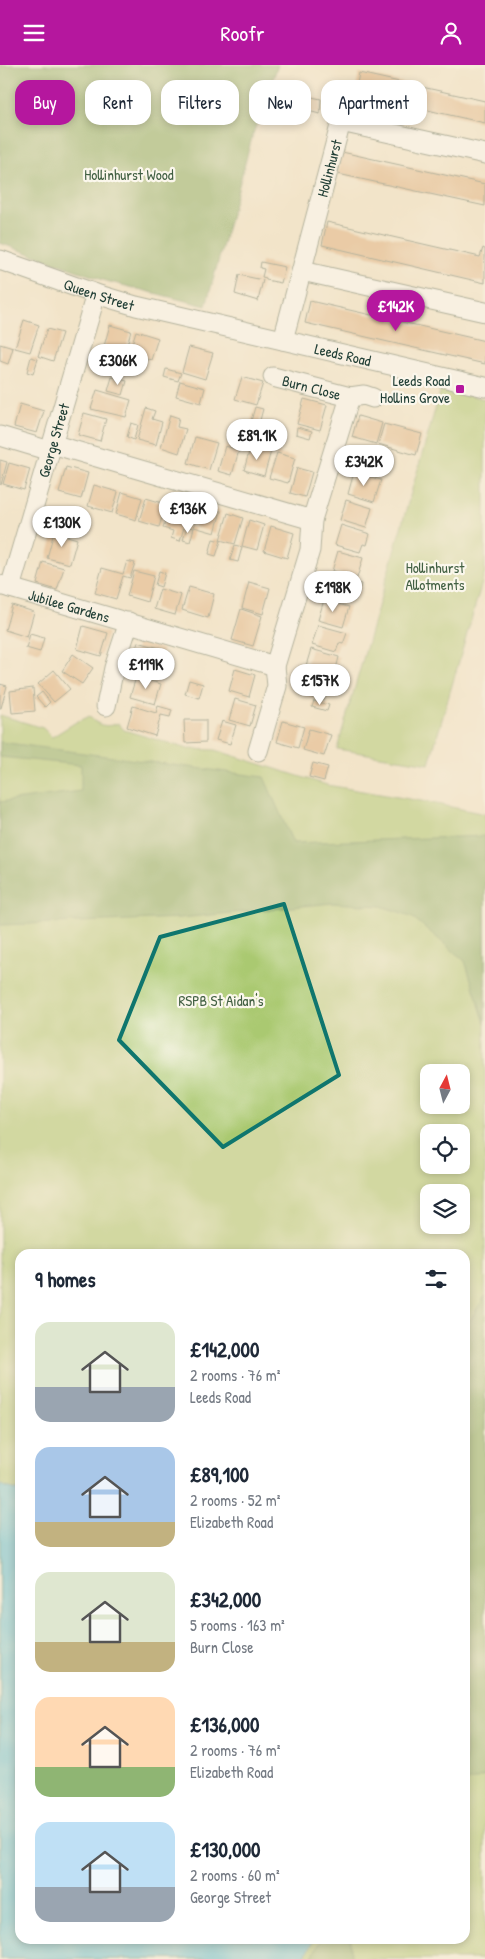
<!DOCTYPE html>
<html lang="en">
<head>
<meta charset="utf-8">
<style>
	:root { --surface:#fff; --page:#f6f6f7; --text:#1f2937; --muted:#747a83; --accent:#b5179e }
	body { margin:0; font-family:"Patrick Hand",sans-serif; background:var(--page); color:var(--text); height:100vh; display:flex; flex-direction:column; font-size:19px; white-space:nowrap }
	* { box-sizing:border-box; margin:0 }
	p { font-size:16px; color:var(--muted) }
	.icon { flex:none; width:28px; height:28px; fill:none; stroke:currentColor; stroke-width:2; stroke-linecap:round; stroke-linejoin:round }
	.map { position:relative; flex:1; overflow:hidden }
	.drawer { position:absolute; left:15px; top:1184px; width:455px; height:695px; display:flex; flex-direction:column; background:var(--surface); border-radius:15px; box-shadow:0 2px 8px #0003 }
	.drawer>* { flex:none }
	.guide { position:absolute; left:15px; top:15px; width:455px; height:45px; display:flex; gap:10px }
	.needle { width:32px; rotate:7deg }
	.tools { position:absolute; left:420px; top:999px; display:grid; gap:10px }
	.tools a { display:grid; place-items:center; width:50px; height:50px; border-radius:10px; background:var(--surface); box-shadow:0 2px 8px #0003; font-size:25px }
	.price { position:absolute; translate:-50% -42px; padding:0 11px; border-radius:18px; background:#fff; color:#222; font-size:16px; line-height:32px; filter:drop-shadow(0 1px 2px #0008) }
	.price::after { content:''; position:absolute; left:50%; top:30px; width:15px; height:11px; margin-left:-8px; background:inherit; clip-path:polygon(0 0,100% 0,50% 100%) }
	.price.active { background:var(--accent); color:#fff }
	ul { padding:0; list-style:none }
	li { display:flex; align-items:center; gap:15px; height:125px; padding:0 20px }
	li span { display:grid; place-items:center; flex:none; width:140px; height:100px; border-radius:15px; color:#555 }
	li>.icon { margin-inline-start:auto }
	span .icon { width:60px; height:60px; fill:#fffc; stroke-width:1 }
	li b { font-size:21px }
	h2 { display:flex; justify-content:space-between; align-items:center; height:60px; padding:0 20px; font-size:21px }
	.tag { padding:0 18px; border-radius:15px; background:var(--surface); box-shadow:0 2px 8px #0003; font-size:18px; line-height:45px }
	.tag.active { background:var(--accent); color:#fff }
	header { display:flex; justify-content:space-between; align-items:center; height:65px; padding:0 20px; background:var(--accent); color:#fff; font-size:22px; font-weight:600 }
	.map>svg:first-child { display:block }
	.green { fill:#aac971; stroke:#648352; fill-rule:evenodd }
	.forest { fill:#87ad63; stroke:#53754c }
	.water { fill:#5fc2dd; stroke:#3f8088 }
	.building { fill:#dfad7b }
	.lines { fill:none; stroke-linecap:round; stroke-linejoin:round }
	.street-casing { stroke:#697768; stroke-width:21 }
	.street { stroke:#fff; stroke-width:19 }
	.marked { fill:none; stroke:#0f766e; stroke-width:4; stroke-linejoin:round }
	.poi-dot { fill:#b5179e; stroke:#fbf7ec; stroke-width:2 }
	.labels { text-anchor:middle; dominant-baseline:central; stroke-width:4.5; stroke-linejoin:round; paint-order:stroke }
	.street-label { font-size:15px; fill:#1f3d34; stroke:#fbf7ec }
	.park-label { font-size:15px; fill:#426043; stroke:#fbf7ec }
	.poi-label { font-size:15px; fill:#1f3d34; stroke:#fbf7ec; text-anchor:end }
</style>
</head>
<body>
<header><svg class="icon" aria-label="menu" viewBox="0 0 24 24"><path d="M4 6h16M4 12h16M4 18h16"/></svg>Roofr<svg class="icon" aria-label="person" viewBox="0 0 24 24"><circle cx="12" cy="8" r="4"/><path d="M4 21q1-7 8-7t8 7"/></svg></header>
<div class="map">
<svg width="485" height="1894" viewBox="0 0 485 1894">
	<rect width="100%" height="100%" fill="#fbf7ec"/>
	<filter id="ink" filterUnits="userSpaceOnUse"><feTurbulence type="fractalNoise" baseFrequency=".02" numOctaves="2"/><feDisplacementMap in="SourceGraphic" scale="10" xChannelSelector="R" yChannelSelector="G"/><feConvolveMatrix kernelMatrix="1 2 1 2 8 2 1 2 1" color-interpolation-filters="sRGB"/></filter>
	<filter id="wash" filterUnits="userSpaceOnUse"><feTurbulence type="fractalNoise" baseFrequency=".0096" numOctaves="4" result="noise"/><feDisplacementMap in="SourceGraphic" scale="20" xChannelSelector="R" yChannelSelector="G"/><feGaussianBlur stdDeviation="1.12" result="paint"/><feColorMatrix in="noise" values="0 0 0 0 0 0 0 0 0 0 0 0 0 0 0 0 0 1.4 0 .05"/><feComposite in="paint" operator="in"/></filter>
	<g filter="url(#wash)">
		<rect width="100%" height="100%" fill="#f2e4c9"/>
		<path class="green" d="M441,324L485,334V507L429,699L337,684Z
			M0,650L43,663L52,672L76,657L89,651C98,661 106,663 118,658L124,665L188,684L215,685L327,720L427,737L485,749V1894H0ZM429,1008H461V1040H429ZM429,1068H461V1100H429ZM429,1128H461V1160H429ZM20,1189H465V1874H20Z"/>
		<path class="forest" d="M0,0H278L253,69L206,241L106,216L0,178Z
			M0,677L264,712L293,778L485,771V958L465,896L411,851L381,841L332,838L180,853L0,860V737L81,726V700L0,692Z
			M485,1231V1711L465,1718V1263Z
			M321,1874H351V1894H311Z"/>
		<path class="water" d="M0,1420L20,1426V1874H314L303,1894H0Z"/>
		<g id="blocks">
			<path class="building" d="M359,8L485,36V58L392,37L390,45L383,44L385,36L368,32L367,40L360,38L361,31L355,29Z
				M307,31L321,34L320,49L304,45Z
				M342,87L485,119V141L338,109Z
				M327,157L480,192L483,183L485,184V218L322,180Z
				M261,197L285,202L281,218L266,215V213L262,212L264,204L260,203Z
				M239,210L263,215L258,236L235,229Z
				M310,236L485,276V299L305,258Z
				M24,255L39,260L30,287L15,283Z
				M110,260L131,266L125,287L104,281Z
				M47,264L62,268L53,296L38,291Z
				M136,266L158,273L151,295L129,288Z
				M0,279L13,283L8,299L0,296Z
				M189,282L213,288L205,314L182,307Z
				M31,292L38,294L33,309L27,307Z
				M166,304L181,308L178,316L164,312Z
				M112,312L127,316L123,330L108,326Z
				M242,312L263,318L256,340L235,334Z
				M180,316L205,323L201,338L176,331Z
				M97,325L131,335L126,352L91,344Z
				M304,334L327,340L320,365L297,359Z
				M20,339L44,346L37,368L14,362Z
				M255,342L263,344L259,359L251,356Z
				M146,343L155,346L152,354L162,357L156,380L137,375Z
				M84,348L106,354L100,376L78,370Z
				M170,350L179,353L177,362L186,364L179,388L161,382Z
				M358,351L382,358L376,379L352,372Z
				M131,358L138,360L134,375L127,372Z
				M384,359L422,369L416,390L378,379Z
				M297,362L312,366L310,373L296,369Z
				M244,368L251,370L247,386L240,383Z
				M195,372L217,378L209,405L188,398Z
				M251,380L271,386L264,411L244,405Z
				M225,381L239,385L232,410L218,406Z
				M277,388L295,393L288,418L269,413Z
				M0,395L7,397L1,420L0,419Z
				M9,398L30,404L24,425L3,419Z
				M66,402L88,408L81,434L59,428Z
				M297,403L312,407L305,432L290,428Z
				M354,407L381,415L374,437L348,429Z
				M94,420L118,427L112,448L88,441Z
				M122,427L142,433L136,455L116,449Z
				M146,433L166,439L159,462L139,456Z
				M346,435L372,443L366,463L340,455Z
				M170,439L189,445L180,476L171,473L173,466L163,463Z
				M201,440L221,446L215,468L194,462Z
				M228,448L243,453L235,479L220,475Z
				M249,455L264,460L257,485L242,481Z
				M341,460L370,469L367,480L363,479L360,487L335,480Z
				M187,461L194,463L190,477L183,475Z
				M271,461L294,468L287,493L264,486Z
				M54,467L77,474L70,499L47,493Z
				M213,474L221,476L216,491L209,489Z
				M235,480L242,482L238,497L230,495Z
				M338,486L363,493L357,513L332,506Z
				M127,496L135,498L130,513L123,511L116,534L95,528L102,503L123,509Z
				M43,497L64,503L57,525L37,519Z
				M134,506L154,511L147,537L127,531Z
				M159,506L165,508L161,522L155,520Z
				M332,510L361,519L358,529L353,528L350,537L326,530Z
				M249,517L270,523L263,549L242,543Z
				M189,522L214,529L208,553L182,545Z
				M160,524L181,530L175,550L154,544Z
				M324,535L349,542L343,562L318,555Z
				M12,540L34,547L27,572L5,565Z
				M241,544L262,551L253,581L232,575Z
				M318,560L347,568L343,579L339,578L336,587L312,580Z
				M83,561L108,568L101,591L77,584Z
				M30,569L44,573L40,587L26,583Z
				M138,577L163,584L156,607L132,600Z
				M311,584L339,592L336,604L332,603L329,611L305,604Z
				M73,589L93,603L82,619L62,606Z
				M235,604L255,610L249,632L229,626Z
				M54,605L70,624L54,637L38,619Z
				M307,610L330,616L324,636L302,629Z
				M136,612L161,619L155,639L130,632Z
				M189,615L203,619L199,633L185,629Z
				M0,619L7,621L1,643H0Z
				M33,623L35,646L12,648L10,626Z
				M42,627L50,637L45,642L36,632Z
				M235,634L256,640L250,661L229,655Z
				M314,636L329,640L327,646L312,642Z
				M133,641L156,648L158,641L172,645L170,652L161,650L155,671L127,662Z
				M184,655H206V677L185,678Z
				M222,656L236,660L230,679L216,675Z
				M283,656L304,662L298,683L277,677Z
				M309,664L331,670L324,691L303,685Z
				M313,698L328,702L324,716L309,712Z"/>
		</g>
	</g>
	<g filter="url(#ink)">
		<use href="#blocks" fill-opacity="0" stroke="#697768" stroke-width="1"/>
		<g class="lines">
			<g class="street-casing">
				<g id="street">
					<path id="s1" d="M0,195L96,229L136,241L485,322"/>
					<path d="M302,206L485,247"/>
					<path id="s2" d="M283,275L341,57L485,89"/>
					<path id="s3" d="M273,312L350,332"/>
					<path d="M0,371L50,386"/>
					<path d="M52,379L312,455"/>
					<path id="s4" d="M0,520L275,601"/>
					<path id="s5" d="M10,523L96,229"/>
					<path d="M106,641L114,603L129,557"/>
					<path d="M258,686L277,621L275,601L310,485L312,455L350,332L364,330L373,333"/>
				</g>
			</g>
			<use href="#street" class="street"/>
		</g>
	</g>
	<path d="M0 0H485V1894H0ZM284,839L339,1010L223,1082L119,975L160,872Z" fill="#f2e4c9" fill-opacity=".55" fill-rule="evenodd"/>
	<path class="marked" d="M284,839L339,1010L223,1082L119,975L160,872Z"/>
	<rect class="poi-dot" x="455" y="319" width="10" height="10" rx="2.5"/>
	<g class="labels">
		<g class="street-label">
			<text stroke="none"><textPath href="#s2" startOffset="178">Hollinhurst</textPath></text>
			<text stroke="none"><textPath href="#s1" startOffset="105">Queen Street</textPath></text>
			<text stroke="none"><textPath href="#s1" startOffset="356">Leeds Road</textPath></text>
			<text stroke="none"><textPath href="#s3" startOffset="40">Burn Close</textPath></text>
			<text stroke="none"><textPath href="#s5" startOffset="154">George Street</textPath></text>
			<text stroke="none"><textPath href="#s4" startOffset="72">Jubilee Gardens</textPath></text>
		</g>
		<g class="park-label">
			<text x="129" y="109">Hollinhurst Wood</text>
			<text x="435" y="502">Hollinhurst<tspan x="435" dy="17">Allotments</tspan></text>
			<text x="221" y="935">RSPB St Aidan's</text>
		</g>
		<g class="poi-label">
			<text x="450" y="315">Leeds Road<tspan x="450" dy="17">Hollins Grove</tspan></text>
		</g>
	</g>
</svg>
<div class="tools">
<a><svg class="needle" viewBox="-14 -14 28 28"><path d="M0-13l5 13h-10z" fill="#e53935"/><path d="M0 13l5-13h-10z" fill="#747a83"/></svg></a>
<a><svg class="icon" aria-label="locate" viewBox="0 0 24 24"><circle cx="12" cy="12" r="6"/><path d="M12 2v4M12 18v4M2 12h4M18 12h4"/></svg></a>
<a><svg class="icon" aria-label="layers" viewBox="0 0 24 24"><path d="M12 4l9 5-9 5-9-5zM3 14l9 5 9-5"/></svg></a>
</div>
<b class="price active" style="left:396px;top:267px">£142K</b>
<b class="price" style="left:118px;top:321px">£306K</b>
<b class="price" style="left:257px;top:396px">£89.1K</b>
<b class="price" style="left:364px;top:422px">£342K</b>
<b class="price" style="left:188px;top:469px">£136K</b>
<b class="price" style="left:62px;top:483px">£130K</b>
<b class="price" style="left:333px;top:548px">£198K</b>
<b class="price" style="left:146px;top:625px">£119K</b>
<b class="price" style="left:320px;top:641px">£157K</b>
<div class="guide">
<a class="tag active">Buy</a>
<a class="tag">Rent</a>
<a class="tag">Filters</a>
<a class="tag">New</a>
<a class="tag">Apartment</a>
</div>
<section class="drawer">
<h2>9 homes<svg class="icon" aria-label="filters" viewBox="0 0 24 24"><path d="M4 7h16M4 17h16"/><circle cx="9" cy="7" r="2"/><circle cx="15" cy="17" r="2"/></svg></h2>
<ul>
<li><span style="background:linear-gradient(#dfe7d0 65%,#9aa5b1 0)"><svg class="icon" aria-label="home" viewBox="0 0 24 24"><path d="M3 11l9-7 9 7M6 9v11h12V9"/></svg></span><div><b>£142,000</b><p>2 rooms · 76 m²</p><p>Leeds Road</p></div></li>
<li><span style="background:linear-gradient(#a9c7e8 75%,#c2b280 0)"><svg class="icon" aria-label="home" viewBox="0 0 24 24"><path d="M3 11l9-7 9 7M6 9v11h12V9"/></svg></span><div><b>£89,100</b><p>2 rooms · 52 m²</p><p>Elizabeth Road</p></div></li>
<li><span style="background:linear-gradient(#dfe7d0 70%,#c2b280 0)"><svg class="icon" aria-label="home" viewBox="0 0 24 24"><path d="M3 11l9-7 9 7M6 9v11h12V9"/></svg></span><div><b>£342,000</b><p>5 rooms · 163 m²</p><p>Burn Close</p></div></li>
<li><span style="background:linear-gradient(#ffd9b3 70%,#8fb573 0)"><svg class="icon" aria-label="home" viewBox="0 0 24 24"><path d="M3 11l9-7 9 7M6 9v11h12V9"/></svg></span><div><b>£136,000</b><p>2 rooms · 76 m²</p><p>Elizabeth Road</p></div></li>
<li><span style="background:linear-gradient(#bfe0f5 65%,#9aa5b1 0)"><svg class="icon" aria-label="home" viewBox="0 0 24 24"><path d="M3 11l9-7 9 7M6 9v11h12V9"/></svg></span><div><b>£130,000</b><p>2 rooms · 60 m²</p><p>George Street</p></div></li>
</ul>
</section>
</div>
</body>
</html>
